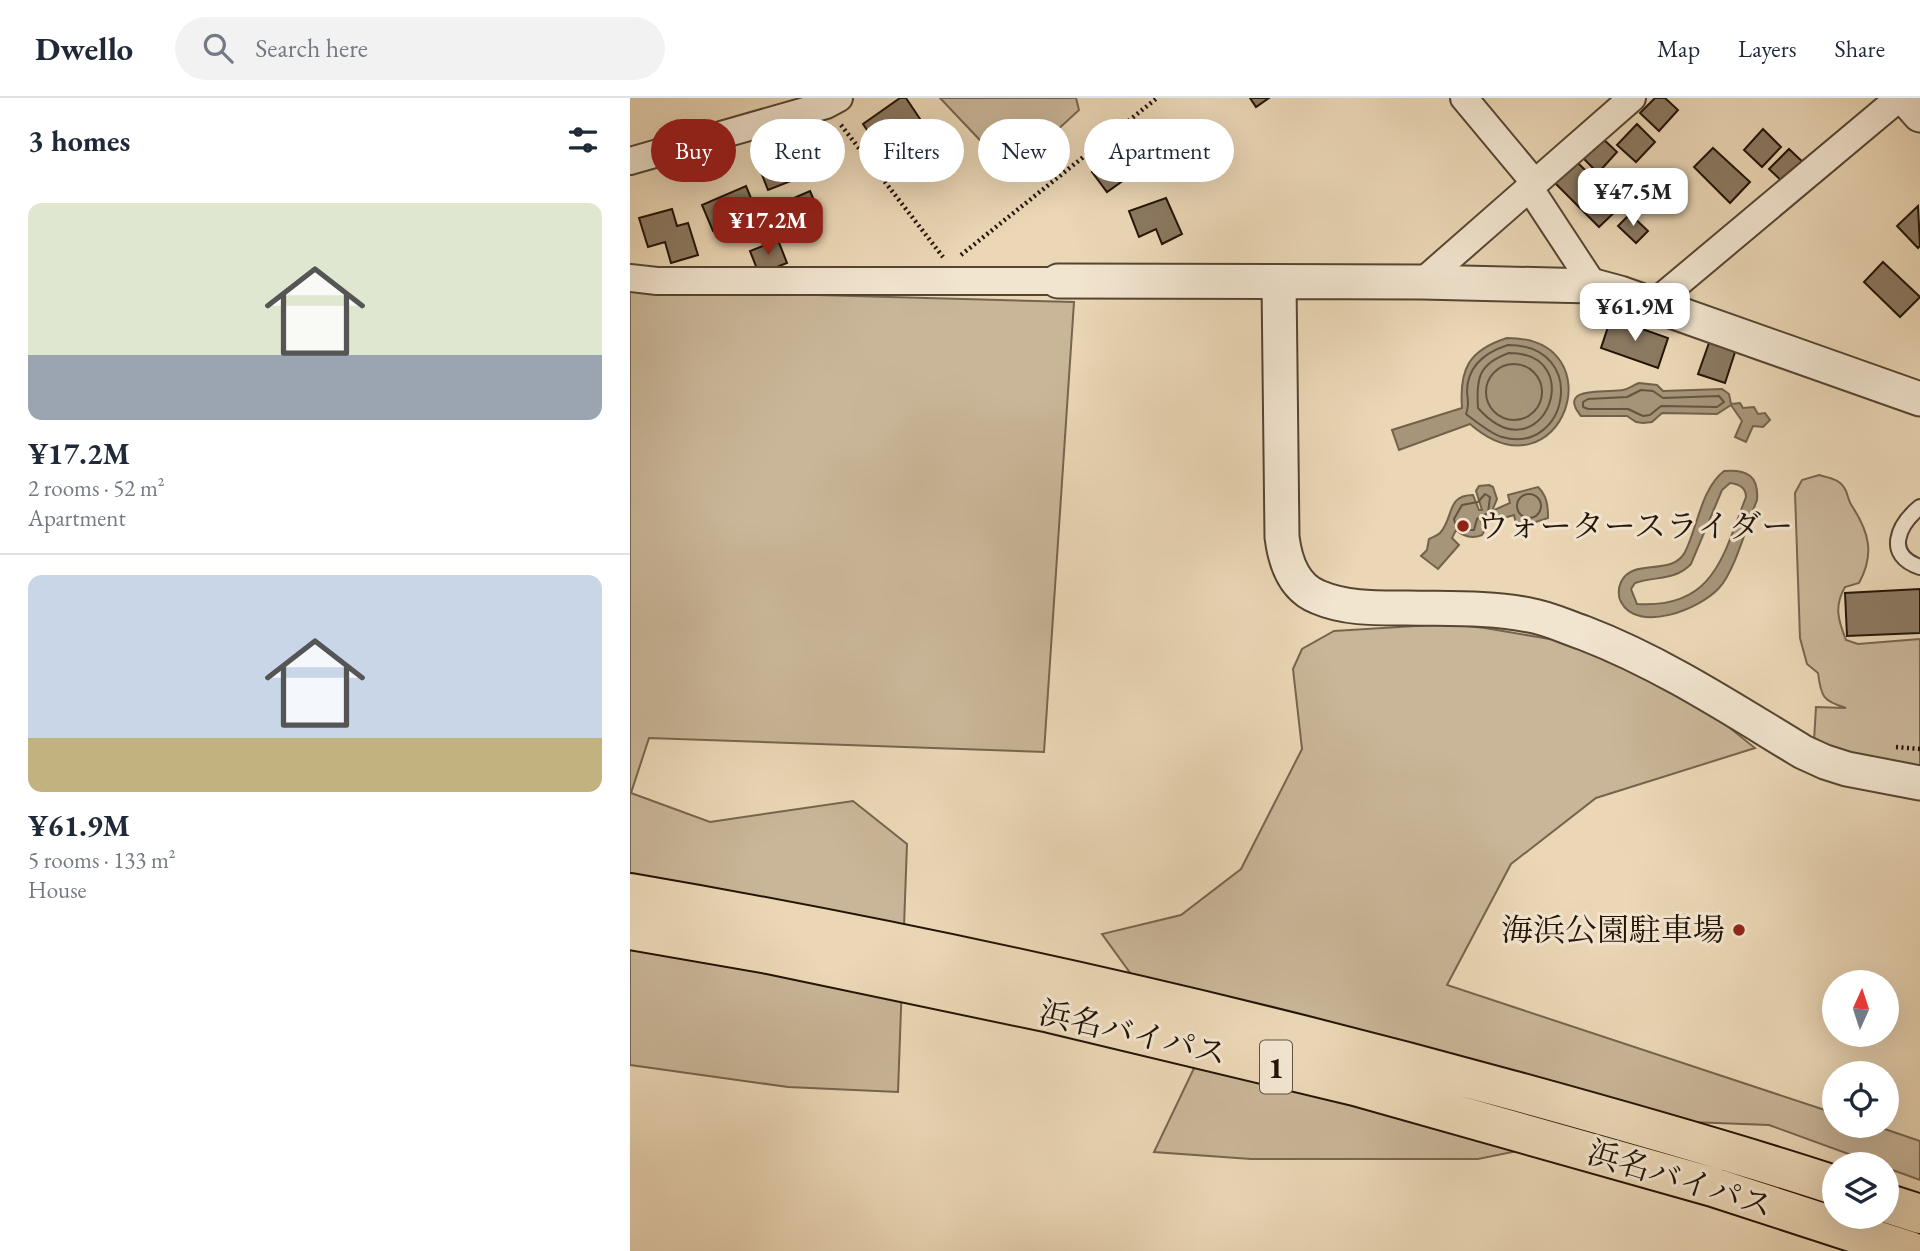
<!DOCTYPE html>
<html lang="en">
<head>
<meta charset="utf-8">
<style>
	:root { --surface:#fff; --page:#f2f2f3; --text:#1f2937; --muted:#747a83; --line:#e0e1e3; --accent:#8f2418 }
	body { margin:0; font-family:"EB Garamond","Noto Serif JP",serif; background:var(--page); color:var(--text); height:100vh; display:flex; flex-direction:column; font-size:26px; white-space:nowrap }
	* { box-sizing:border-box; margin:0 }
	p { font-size:23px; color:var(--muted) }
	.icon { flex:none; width:38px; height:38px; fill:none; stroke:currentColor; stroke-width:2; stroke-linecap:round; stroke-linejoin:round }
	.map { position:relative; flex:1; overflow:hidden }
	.sheet { display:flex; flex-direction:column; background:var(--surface); width:630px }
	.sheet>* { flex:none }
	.hud { position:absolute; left:21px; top:21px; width:665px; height:63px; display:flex; gap:14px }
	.needle { width:46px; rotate:3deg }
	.tools { position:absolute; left:1192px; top:872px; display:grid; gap:14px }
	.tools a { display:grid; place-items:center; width:77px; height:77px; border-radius:50%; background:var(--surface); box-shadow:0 7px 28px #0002; font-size:35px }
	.price { position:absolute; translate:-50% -60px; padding:0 16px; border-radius:14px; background:#fff; color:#222; font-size:23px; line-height:46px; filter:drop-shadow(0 2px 4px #0008) }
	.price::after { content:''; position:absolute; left:50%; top:42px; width:21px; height:16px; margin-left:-10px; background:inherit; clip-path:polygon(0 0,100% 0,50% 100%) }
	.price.current { background:var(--accent); color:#fff }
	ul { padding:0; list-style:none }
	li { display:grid; align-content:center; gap:14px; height:371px; padding:0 28px }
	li+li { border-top:2px solid var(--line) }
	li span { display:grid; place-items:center; height:217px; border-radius:14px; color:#555 }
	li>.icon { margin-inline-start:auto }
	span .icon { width:126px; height:126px; fill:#fffc; stroke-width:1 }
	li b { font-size:30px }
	h2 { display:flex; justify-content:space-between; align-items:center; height:84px; padding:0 28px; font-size:30px }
	.tag { padding:0 24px; border-radius:32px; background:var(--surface); box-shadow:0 7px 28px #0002; font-size:24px; line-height:63px }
	.tag.current { background:var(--accent); color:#fff }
	header { display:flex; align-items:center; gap:42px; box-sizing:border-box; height:98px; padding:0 35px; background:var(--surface); border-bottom:2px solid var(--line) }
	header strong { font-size:33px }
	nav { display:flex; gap:38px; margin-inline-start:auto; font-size:24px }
	.search { width:490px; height:63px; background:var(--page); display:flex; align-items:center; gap:18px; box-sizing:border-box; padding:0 24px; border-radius:38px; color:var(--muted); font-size:26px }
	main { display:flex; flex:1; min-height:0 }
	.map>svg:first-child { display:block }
	.green { fill:#c9b698; stroke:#76654e; stroke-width:2 }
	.water { fill:#a7957a; stroke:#72614b; stroke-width:2; fill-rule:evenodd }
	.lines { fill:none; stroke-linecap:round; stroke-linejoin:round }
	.shore { stroke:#655440; stroke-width:2 }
	.building { fill:#8b7961; stroke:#231405; stroke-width:2 }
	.service-casing { stroke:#554531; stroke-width:18 }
	.minor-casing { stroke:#554531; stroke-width:30 }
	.tertiary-casing { stroke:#554531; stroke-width:37 }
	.motorway-casing { stroke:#231405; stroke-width:42 }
	.path { stroke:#231405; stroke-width:4.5; stroke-dasharray:2 3.5; stroke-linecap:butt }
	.service { stroke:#f2e5d0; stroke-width:14 }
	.minor { stroke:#f2e5d0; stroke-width:26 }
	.tertiary { stroke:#f2e5d0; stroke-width:33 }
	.motorway { stroke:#ebd7b6; stroke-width:38 }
	.poi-dot { fill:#8f2418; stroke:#f2e5d0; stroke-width:2.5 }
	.labels { text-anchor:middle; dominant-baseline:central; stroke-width:6; stroke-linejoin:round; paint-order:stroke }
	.shield { fill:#f2e5d0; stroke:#615342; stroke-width:2 }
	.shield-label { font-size:30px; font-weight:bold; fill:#231405 }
	.poi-label { font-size:32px; fill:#231405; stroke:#f2e5d0; text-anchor:start }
	.street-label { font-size:32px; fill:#231405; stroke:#f2e5d0 }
</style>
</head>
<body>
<header>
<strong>Dwello</strong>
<div class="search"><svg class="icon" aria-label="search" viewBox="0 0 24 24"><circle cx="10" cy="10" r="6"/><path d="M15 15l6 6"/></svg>Search here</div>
<nav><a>Map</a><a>Layers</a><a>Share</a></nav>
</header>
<main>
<section class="sheet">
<h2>3 homes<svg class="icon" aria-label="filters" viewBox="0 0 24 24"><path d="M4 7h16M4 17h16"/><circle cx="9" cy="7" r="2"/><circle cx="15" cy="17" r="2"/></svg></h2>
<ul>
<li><span style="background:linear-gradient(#dfe7d0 70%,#9aa5b1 0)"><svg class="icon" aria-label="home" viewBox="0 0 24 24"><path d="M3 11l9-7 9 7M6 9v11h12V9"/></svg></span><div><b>¥17.2M</b><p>2 rooms · 52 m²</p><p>Apartment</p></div></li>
<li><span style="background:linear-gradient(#c9d6e8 75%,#c2b280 0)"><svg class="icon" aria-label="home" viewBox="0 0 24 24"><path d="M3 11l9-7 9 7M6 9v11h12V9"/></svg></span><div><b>¥61.9M</b><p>5 rooms · 133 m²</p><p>House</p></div></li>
</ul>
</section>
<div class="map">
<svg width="1290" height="1153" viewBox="0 0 1290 1153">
	<rect width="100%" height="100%" fill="#ebd7b6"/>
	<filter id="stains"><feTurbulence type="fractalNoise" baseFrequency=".00286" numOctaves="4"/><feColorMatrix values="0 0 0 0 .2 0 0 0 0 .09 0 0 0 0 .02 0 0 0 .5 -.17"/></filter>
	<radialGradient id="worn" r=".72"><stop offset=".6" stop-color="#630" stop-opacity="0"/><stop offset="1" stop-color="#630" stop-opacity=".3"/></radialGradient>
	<path class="green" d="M310,0H446L449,12L422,37L366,59Z
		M0,192L444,204L414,654L19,640L1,695L80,724L223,703L277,746L268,994L158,989L0,967Z
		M1189,377C1200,380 1211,381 1216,393C1218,398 1219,404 1222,408C1239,434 1245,456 1229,485L1215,489C1204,508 1208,522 1216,542L1228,546L1290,541V670L1221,657L1184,643L1186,609L1216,610C1193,603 1191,599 1188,575L1177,566L1170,540L1165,395L1172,382Z
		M818,526L855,530L967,549L1061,599L1125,650L966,700L881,766L817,887L1204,1015V1027H1243L1290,1043V1082L1257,1070L1256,1066H1246L1139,1027L1034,1023L848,1061H621L524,1054L566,966L472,836L551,817L611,771L672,651L663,571L672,551L704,533Z"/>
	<path class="water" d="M877,240C989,240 931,405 840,326L769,352L762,332L832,310C829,271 839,252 877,240Z
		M1009,285L1027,287L1033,293L1092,291L1099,296L1101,306L1110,305L1113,310L1124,309L1128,316L1135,315L1140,322L1133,329L1123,328L1116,344L1105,339L1112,323L1101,307L1087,316L1032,315L1022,324L1013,325L1006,324L997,318H951C925,287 980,295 993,292C999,291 1003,287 1009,285Z
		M1094,373C1117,371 1129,378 1127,402C1117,426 1105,473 1089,490C1070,511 1008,536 991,504C988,499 988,490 991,484C1003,459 1042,479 1055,454C1068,428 1071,391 1094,373ZM1100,385C1109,386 1116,390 1116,399C1093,458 1084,511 1007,506L1001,491L1005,485C1025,478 1045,483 1061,466L1092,392Z
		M859,387L863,389L867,401L862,413L880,405L878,397L908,389C917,398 918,407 918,420L887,430L884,417L856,425L851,423L855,432L852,437C842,441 834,439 826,432L822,440L829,447L808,471L791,458L797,452L799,441C803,439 807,438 810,435C824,420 816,397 843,397L849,412H852L846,393L849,388Z"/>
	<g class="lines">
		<path class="shore" d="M878,247C960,247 938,358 872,339C861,336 845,323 836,316C839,308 838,302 837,294C837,268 856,254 878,247Z
			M879,255C961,255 911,381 848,310C846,281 848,266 879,255Z
			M856 294a28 28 0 1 1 56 0a28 28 0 1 1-56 0Z
			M1011,292L1023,293L1033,300L1089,298L1094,304L1087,309L1031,308L1020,317L1013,318L998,311H958L953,309V304L958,301L997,299Z
			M855,396L860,399L858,415L847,421L844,432H839L825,425L824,421L832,407L848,404Z
			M887 408a12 12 0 1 1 24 0a12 12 0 1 1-24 0Z"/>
	</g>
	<path class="building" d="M270,0H276L298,33L257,61L233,26Z
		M620,0H639L626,9Z
		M1025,0H1035L1048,12L1029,33L1010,15Z
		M1007,26L1025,44L1006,64L987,47Z
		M1133,31L1151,49L1132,69L1114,52Z
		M969,37L987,54L968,75L950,57Z
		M1083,50L1120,84L1100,105L1064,69Z
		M494,51L508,72L477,94L462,74Z
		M1159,51L1177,68L1158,89L1139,71Z
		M156,58L166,81L138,92L129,69Z
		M946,63L991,108L969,129L924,84Z
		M116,88L127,115L83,133L72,107Z
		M180,93L191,119L147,138L136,112Z
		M536,100L552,136L532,146L526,131L509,139L499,113Z
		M1288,108L1290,148L1288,150L1267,128Z
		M42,111L47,128L58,125L68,157L41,165L35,144L18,149L9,120Z
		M1000,116L1018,133L1006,145L988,128Z
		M148,142L157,165L129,176L120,153Z
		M1253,164L1290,199L1270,219L1234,184Z
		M981,220L1038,240L1028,270L971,250Z
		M1080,242L1106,251L1095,285L1068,276Z
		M1290,491V535L1217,538L1215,495Z"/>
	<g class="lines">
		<g class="service-casing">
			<path id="service" d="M1290,409C1268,427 1254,457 1290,469"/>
		</g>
		<g class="minor-casing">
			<path id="minor" d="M834,0L904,84
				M0,63L196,7L209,0
				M899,89L964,188
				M0,180L27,183H428
				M792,184L1002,0
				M1022,207L1269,0"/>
		</g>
		<g class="tertiary-casing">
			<path id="tertiary" d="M1275,0L1290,17
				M428,183L792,184L964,188L990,195L1290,301
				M649,185L652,439C655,463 663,489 688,499C716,511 747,510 777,510C817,511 859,509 899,517C918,520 936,529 954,535C1032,565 1102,611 1173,654L1195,664L1217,671L1290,685"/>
		</g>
		<g class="motorway-casing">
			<path id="motorway" d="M0,795C297,846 591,912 881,992C990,1022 1097,1052 1204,1087
				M0,832L138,856L420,915L725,988L1083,1089L1280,1153
				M1256,1105L1290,1116"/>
		</g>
		<path class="path" d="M211,27L313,159
			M331,157L527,0
			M1266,649L1290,651"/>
		<use href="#service" class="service"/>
		<use href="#minor" class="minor"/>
		<use href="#tertiary" class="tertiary"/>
		<use href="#motorway" class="motorway"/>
	</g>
	<g class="poi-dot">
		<circle cx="833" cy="428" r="7"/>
		<circle cx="1109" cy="832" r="7"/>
	</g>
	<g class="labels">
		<rect class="shield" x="630" y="942.5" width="32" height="53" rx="5"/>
		<g class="shield-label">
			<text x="646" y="969">1</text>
		</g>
		<g class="poi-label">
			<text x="847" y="428">ウォータースライダー</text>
			<text x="1095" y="832" text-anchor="end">海浜公園駐車場</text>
		</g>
		<g class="street-label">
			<text transform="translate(503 935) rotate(13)">浜名バイパス</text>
			<text transform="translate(1050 1081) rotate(17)">浜名バイパス</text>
		</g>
	</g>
	<rect width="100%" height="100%" filter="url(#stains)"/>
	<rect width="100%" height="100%" fill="url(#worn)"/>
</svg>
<div class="tools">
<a><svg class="needle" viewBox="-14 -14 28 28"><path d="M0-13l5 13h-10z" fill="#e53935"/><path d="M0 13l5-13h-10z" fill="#747a83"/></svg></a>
<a><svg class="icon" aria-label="locate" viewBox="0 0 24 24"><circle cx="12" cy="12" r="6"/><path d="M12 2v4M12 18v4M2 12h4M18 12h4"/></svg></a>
<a><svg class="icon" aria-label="layers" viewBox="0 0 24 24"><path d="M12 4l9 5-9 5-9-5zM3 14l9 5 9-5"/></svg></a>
</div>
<b class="price" style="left:1003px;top:130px">¥47.5M</b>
<b class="price current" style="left:138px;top:159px">¥17.2M</b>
<b class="price" style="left:1005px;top:245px">¥61.9M</b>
<div class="hud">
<a class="tag current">Buy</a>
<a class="tag">Rent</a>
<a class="tag">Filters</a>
<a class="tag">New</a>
<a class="tag">Apartment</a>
</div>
</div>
</main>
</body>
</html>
